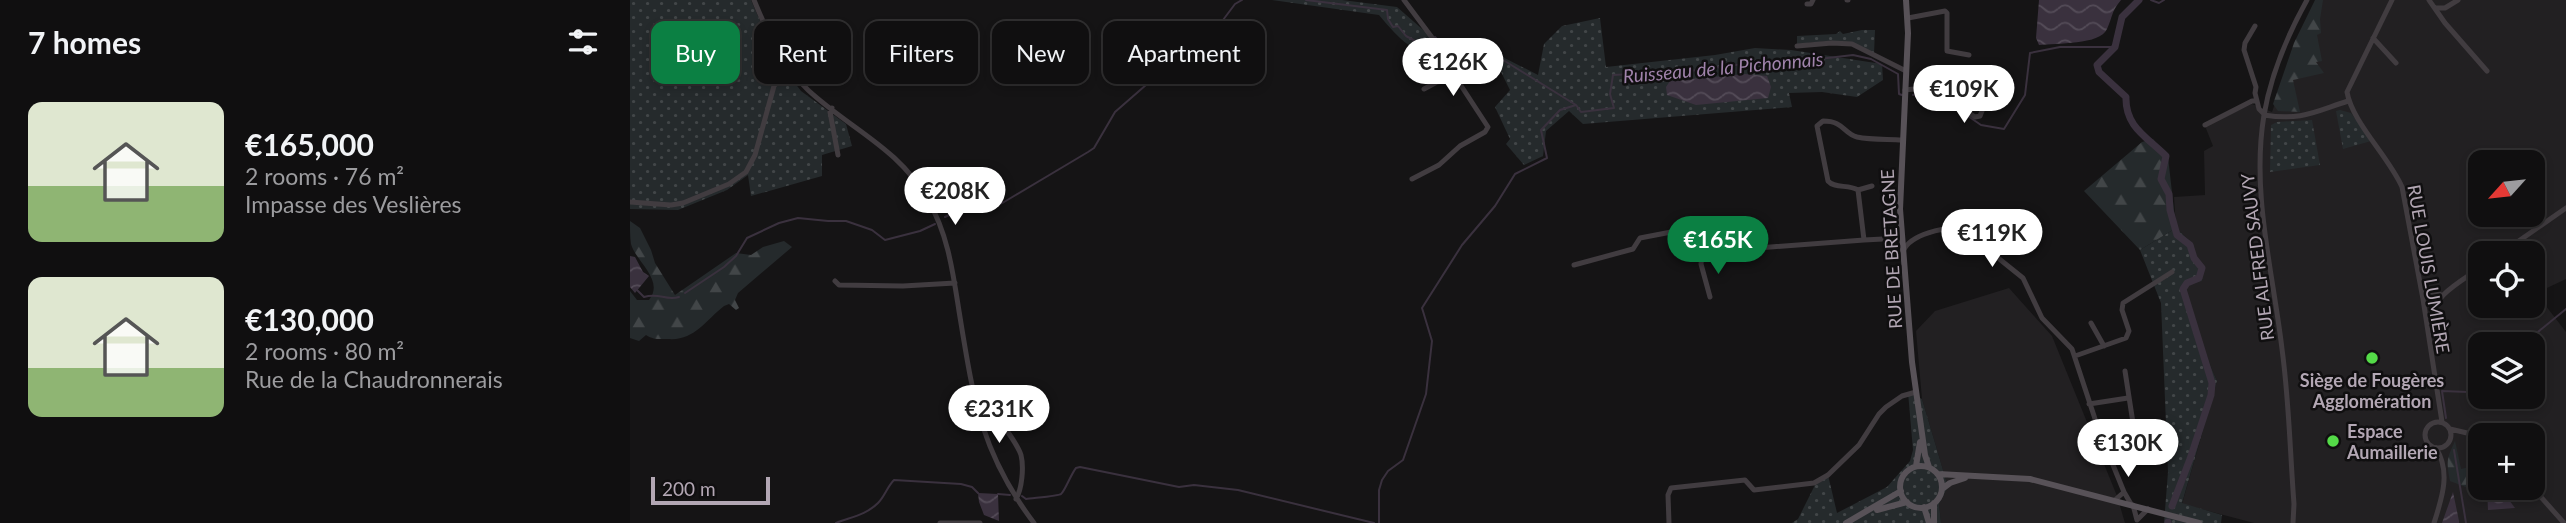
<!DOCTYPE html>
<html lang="en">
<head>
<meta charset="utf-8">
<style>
	:root { --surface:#100f10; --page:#191819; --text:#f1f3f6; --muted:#9c9c9f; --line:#302f30; --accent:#0b8043 }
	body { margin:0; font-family:Lato,sans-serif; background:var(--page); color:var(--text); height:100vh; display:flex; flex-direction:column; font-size:26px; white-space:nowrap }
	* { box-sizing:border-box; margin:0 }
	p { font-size:23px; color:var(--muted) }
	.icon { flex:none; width:38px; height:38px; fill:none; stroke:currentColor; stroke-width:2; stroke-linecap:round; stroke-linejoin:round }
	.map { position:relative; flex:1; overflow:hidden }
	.sheet { display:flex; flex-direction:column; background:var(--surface); width:630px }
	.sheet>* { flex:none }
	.top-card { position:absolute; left:21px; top:21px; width:665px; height:63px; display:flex; gap:14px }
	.needle { width:46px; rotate:243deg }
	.controls { position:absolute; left:1838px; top:150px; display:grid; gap:14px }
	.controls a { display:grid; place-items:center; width:77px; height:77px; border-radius:14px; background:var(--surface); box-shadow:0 4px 10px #0003,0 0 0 2px var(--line); font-size:35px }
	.scale { position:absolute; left:21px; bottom:18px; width:119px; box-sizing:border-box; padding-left:7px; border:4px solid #b3a7b4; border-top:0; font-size:19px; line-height:24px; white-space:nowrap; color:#b3a7b4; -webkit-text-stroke:5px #100f10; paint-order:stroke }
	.price { position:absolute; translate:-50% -60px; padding:0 16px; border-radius:24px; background:#fff; color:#222; font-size:23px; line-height:46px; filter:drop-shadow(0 2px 4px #0008) }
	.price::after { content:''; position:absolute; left:50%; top:42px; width:21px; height:16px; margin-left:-10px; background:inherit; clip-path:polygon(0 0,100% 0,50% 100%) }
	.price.selected { background:var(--accent); color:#fff }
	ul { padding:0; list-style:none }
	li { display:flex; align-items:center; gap:21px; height:175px; padding:0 28px }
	li span { display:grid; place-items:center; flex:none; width:196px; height:140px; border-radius:14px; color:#555 }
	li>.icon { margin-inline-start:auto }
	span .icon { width:84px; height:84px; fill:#fffc; stroke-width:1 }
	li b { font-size:30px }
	h2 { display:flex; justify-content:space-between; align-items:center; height:84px; padding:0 28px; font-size:30px }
	.chip { padding:0 24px; border-radius:14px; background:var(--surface); box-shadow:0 4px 10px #0003,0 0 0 2px var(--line); font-size:24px; line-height:63px }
	.chip.selected { background:var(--accent); color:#fff }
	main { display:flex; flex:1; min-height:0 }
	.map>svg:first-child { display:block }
	.built { fill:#222022; fill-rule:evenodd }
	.grass { fill:url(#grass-dots) }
	.forest { fill:url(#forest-firs) }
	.water { fill:url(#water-waves) }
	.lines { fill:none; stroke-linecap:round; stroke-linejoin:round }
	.stream { stroke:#3a313e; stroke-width:2 }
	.river { stroke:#3a313e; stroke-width:7 }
	.minor { stroke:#413c40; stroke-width:5 }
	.major { stroke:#585258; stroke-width:6 }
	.poi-dot { fill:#54da48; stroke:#100f10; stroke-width:2.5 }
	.labels { text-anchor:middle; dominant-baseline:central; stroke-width:5; stroke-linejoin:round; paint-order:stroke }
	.street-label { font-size:18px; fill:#b3a7b4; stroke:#100f10 }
	.poi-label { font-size:18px; font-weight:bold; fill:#b3a7b4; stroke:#100f10 }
	.water-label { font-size:19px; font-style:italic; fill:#a083ab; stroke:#100f10 }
</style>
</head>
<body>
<main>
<section class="sheet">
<h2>7 homes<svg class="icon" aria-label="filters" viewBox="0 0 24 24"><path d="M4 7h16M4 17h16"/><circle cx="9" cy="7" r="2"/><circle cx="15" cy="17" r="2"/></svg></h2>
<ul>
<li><span style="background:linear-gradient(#dfe7d0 60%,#8fb573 0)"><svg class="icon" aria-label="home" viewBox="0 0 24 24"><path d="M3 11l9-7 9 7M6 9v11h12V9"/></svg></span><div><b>€165,000</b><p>2 rooms · 76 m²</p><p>Impasse des Veslières</p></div></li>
<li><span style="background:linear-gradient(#dfe7d0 65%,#8fb573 0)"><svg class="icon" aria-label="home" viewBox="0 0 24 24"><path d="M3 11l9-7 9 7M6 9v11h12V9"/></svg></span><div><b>€130,000</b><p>2 rooms · 80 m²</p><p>Rue de la Chaudronnerais</p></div></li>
</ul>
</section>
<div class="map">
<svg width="1936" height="523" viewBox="0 0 1936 523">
	<defs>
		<pattern id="grass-dots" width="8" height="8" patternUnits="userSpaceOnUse" patternTransform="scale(1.75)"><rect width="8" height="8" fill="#252a2c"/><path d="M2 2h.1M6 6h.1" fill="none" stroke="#424648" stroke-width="1.8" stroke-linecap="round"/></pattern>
		<pattern id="forest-firs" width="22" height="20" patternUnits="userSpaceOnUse" patternTransform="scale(1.75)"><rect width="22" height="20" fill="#252a2c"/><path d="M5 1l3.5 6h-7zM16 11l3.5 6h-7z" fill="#424648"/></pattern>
		<pattern id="water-waves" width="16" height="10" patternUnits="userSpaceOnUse" patternTransform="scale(1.75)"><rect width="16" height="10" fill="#3a313e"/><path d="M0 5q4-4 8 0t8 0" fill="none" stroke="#544c58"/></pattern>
	</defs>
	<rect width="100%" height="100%" fill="#151415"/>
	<path class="built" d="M1688,0H1936V279L1906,293L1936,332V523H1624L1552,504L1587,381L1556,309L1558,301L1553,291L1554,285L1564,258V245L1546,228L1544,197L1575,195L1574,151L1583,146L1575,126L1622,104L1642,112L1666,43ZM1850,163H1902V215H1850ZM1850,254H1902V306H1850ZM1850,345H1902V397H1850ZM1850,436H1902V488H1850Z
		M1379,288L1422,336L1487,496L1495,523H1311L1309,504L1318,487L1292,399L1286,331L1305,311Z"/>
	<path class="grass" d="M0,0H121L147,60L171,91L216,124L222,146L192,155V176L121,196L118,175L97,190L48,210L0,209Z
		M642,0H712L767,7L815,49H857L908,75L914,44L932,26L970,18L976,67L1085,55L1125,48L1161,50L1252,64L1253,80L1227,97L1192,92L1159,93L1162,107L953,124L939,111L916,131L913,156L894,165L876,144L880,139L865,107L880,90L867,64L832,78L819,56C783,55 771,41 749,15Z
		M1232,30H1245L1244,54C1213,38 1202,41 1167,44V36L1206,34L1210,31L1213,34Z
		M1710,110L1721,113L1741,141L1713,149L1706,111Z
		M1682,120L1690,165L1640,172L1641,125L1647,122Z
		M1546,228L1564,245V258L1573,266L1572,281L1554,285L1553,291L1558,301L1556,309L1587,381L1552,503L1592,515L1591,523H1534L1538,472L1531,303L1510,250Z
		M1278,392L1292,399L1318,487L1309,504L1311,523H1162L1168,519L1185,485L1198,475L1207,513L1257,487L1280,461L1283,450Z"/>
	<path class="forest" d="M1685,0H1693L1690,19L1691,33L1687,35L1692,61L1686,62L1694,73L1663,80L1670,112L1648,111L1643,104L1664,43Z
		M1523,139L1538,157L1546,228L1510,250L1454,191L1512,142Z
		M0,221L10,228L21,250L25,263L45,295L106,253L121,255L133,247L154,241L162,247L108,293L105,300L109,308L106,310L99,304L94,306C75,321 64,341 38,339C29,339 24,340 16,335L9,341L0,338V291L7,300H19C35,280 6,262 1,244C0,237 0,228 0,221Z
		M1825,441L1831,469L1844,466L1850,456L1841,481L1843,487L1841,489L1820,481C1816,460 1817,459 1825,441Z"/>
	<path class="water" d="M1409,0H1491C1481,12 1483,16 1477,29C1470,45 1426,43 1409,45L1406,38Z
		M1115,74L1137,76L1141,87L1138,98L1066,105L1037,95L1036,87L1040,81Z
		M0,256L5,257L13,272L19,276L5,293L0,287Z
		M1857,488H1870L1885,508L1858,510Z
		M1823,492L1829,521V523H1812Z
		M348,493L368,494L369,521L354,515L349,502Z"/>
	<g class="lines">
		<path class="stream" d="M676,0L757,10L758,19L763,27L768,26L776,36L813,56
			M1521,0L1529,3L1534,0
			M805,37L818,52L830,51L836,54L865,55L946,105L951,112L984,108L980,94L983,75L1060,71L1167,57L1189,59L1223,55L1241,59L1268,74L1269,94L1272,95
			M1283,95L1300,90L1351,125L1374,129L1395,95L1400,53L1430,47H1485
			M315,217L331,209H358L374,202L458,152L464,148L485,112L532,71L560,37L593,20L605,4L612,0
			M6,289L14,297C29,292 35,301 49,297
			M55,293L94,267L106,256L117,238L149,223L168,218L198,221H216L242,230L255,240L290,231L305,224
			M1892,345L1936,309
			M1816,418L1812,391L1838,392L1850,382
			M1824,450L1836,523
			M368,494L380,495
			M392,496L396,499C402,498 429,496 431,494C435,491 441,474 446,468L450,467L549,487L564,485L608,490L744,523
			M206,523C221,517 236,515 248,503C255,496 257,487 264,480L331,484L342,487L348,493
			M749,523V490L752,480L758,471L773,460L796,394L802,341L792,308L832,245L865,206L885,174L917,158L911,130L930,110L946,105"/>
		<path class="river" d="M1509,0L1492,17L1485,47L1467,65L1469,72L1496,97C1495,127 1517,137 1536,156L1531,179L1539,194L1540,210L1547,235L1560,245L1564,258L1572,268L1569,278L1557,283L1553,289L1582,383L1581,395L1560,459L1542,506
			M1538,522V523"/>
		<path class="minor" d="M124,0C138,34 151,64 178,90C220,129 269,148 298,200C318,234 323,273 329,311C343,396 350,452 404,523
			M774,0L821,63L828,81L858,127L855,132L830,146L809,165L782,179
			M1217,0H1218
			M1762,0L1717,92C1722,122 1759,157 1772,187L1793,299L1812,422
			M1799,0L1815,23L1857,71
			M1177,4H1181L1183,0
			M1806,8H1815L1828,0
			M1278,18L1315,11L1317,13V51L1339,55
			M1625,26L1615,43L1614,50L1626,87L1625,93L1629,109L1634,114
			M1743,38L1766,63
			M1167,46L1202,43L1222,44L1276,71
			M794,89L807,82L826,79
			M1275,90L1301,87L1345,117L1350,116L1361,88
			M202,108L200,112L208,155
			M1634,115C1671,121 1684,112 1718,101
			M1575,125L1622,101H1627
			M1228,190L1242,186
			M0,202L41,205L53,203L99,184L116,172L125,155L144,86L158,68
			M1272,238L1234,240L1228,190C1218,184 1205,189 1198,181L1187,126L1193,121C1214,121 1213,133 1227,137C1241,140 1258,139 1272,140
			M1273,251C1281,234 1313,227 1332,229L1393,278L1412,318L1442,349L1468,428L1494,492
			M1870,254L1936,208
			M1072,256L1071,264L1080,297
			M944,265L1003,249L1010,238L1057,229L1072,256L1110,247L1128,248L1234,240
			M205,281L209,285L273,286L325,283
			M1791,283L1798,291L1811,295
			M1461,323L1474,346
			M1798,323C1804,295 1827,284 1850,268
			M1445,356L1496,338L1499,331L1492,310L1493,303L1542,272
			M1495,371L1503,423
			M343,394L346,393C358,405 386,440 391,455C394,467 392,489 386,499
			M1459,404L1498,398
			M1795 435a13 13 0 1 1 26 0a13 13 0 1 1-26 0Z
			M1820,429L1850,436
			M1902,487L1934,523
			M1485,500L1494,492L1501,504
			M1503,505L1507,520L1518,509
			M310,523H350
			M1039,523L1038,495L1041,488L1115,480L1124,490L1184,483L1198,475L1229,445L1249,414L1256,407L1272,396L1286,392
			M1663,523L1664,504C1660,452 1659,400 1652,349C1643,272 1621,193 1634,115C1641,74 1657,36 1677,0
			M1804,523C1812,498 1821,472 1806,448"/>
		<path class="major" d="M1276,0L1278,33L1270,209L1282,362L1295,455L1299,467
			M1286,466L1290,442
			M1270 487a21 21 0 1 1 42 0a21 21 0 1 1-42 0Z
			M1308,474L1400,479L1569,523
			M1312,489L1320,483L1335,478
			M1294,507L1299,523
			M1247,510L1277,502
			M1216,523L1271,491
			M1304,523V503"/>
	</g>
	<g class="poi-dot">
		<circle cx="1742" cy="358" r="7"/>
		<circle cx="1703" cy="441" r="7"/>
	</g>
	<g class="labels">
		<g class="street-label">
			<text transform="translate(1261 249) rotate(-93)">RUE DE BRETAGNE</text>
			<text transform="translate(1627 257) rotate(-97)">RUE ALFRED SAUVY</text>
			<text transform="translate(1799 269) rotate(80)">RUE LOUIS LUMIÈRE</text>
		</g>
		<g class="poi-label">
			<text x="1742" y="380">Siège de Fougères<tspan x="1742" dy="21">Agglomération</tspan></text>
			<text x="1717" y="431" text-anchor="start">Espace<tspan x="1717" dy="21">Aumaillerie</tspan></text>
		</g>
		<g class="water-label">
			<text transform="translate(1093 67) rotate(-5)">Ruisseau de la Pichonnais</text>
		</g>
	</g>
</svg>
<div class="controls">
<a><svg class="needle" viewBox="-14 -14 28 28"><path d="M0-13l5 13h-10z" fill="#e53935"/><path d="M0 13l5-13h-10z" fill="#9c9c9f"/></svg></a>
<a><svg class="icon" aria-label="locate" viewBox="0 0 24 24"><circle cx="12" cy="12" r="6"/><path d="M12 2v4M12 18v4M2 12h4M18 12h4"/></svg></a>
<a><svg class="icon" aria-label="layers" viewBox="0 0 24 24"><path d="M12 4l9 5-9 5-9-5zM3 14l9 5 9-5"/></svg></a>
<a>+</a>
</div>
<div class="scale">200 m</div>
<b class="price" style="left:823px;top:98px">€126K</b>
<b class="price" style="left:1334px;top:125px">€109K</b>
<b class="price" style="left:325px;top:227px">€208K</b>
<b class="price" style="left:1362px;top:269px">€119K</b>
<b class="price selected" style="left:1088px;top:276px">€165K</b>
<b class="price" style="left:369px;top:445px">€231K</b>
<b class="price" style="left:1498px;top:479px">€130K</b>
<div class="top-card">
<a class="chip selected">Buy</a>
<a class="chip">Rent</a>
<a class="chip">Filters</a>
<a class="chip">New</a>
<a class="chip">Apartment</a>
</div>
</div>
</main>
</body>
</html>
